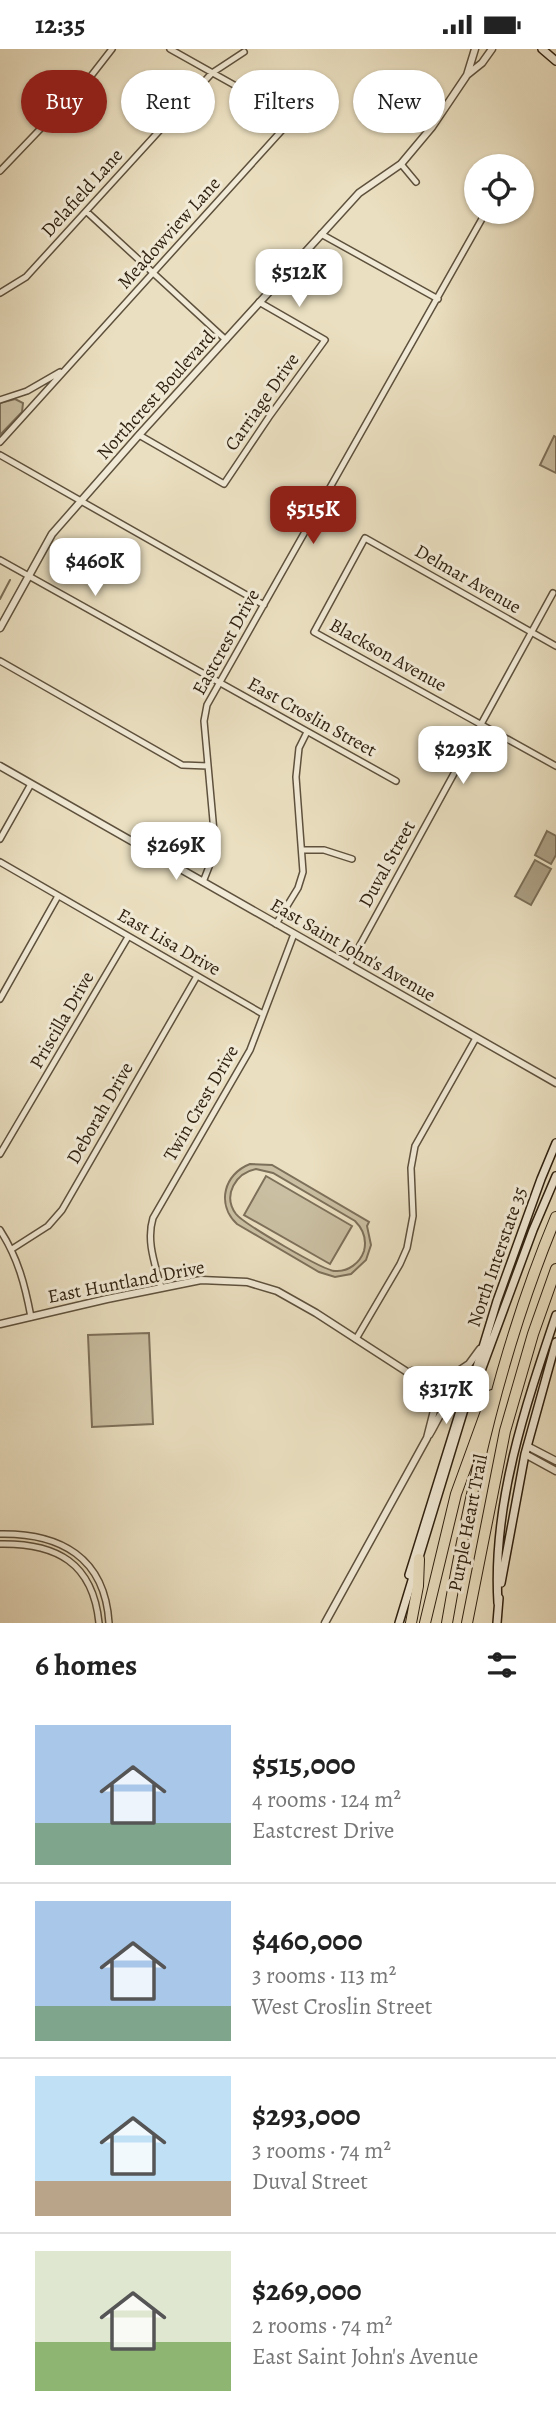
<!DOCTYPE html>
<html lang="en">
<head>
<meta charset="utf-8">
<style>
	:root { --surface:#fff; --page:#f6f6f6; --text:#222; --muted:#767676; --line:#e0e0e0; --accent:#8f2418 }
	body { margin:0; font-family:Alegreya,serif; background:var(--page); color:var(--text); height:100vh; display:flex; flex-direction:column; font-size:26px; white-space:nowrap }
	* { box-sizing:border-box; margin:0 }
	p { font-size:23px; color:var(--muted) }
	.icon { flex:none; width:38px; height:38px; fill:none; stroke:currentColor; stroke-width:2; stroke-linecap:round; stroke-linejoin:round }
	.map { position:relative; height:1574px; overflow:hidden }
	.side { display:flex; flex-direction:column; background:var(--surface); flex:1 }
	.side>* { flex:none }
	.hud { position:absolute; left:21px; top:21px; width:514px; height:63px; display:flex; gap:14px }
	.controls { position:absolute; left:464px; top:105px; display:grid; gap:14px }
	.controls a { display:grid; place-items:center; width:70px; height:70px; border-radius:50%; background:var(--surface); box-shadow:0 2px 5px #0004; font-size:35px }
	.price { position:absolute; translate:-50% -60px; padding:0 16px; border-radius:14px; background:#fff; color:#222; font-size:23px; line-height:46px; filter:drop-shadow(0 2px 4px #0008) }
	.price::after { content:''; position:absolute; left:50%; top:42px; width:21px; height:16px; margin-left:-10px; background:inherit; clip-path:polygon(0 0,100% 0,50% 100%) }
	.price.active { background:var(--accent); color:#fff }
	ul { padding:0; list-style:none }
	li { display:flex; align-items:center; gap:21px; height:175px; padding:0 35px }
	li+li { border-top:2px solid var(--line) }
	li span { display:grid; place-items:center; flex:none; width:196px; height:140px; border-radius:0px; color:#555 }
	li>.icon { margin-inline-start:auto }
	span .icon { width:84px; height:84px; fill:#fffc; stroke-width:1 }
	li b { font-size:30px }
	h2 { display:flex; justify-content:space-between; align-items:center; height:84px; padding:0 35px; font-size:30px }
	.chip { padding:0 24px; border-radius:32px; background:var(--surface); box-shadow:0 2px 5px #0004; font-size:24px; line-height:63px }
	.chip.active { background:var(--accent); color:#fff }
	.status { display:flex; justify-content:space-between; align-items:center; height:49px; padding:0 35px; background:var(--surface); direction:ltr }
	.status svg { height:19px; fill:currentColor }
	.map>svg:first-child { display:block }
	.green { fill:#cabfa2; stroke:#7d705a; stroke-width:2; fill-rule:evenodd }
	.water { fill:#ab9f84; stroke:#7a6d56; stroke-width:2 }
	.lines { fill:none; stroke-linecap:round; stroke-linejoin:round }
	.stream { stroke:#7a6d56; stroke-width:2 }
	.minor-casing { stroke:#5e513d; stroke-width:8 }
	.tertiary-casing { stroke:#5e513d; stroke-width:9 }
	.secondary-casing { stroke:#302211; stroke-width:10 }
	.motorway-casing { stroke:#302211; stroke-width:12 }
	.minor { stroke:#f1ead6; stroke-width:5 }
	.tertiary { stroke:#f1ead6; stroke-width:6 }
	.secondary { stroke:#f1ead6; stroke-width:7 }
	.motorway { stroke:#eadfc0; stroke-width:10 }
	.labels { text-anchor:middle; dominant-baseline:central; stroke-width:6; stroke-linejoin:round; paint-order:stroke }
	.street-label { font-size:19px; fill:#302211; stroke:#f1ead6 }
</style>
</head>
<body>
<div class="status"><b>12:35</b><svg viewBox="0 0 49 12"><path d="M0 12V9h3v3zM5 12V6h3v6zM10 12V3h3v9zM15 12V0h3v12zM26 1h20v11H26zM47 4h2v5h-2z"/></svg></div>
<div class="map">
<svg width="556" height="1574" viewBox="0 0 556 1574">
	<rect width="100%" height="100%" fill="#eadfc0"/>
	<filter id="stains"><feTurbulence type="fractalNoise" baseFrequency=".00286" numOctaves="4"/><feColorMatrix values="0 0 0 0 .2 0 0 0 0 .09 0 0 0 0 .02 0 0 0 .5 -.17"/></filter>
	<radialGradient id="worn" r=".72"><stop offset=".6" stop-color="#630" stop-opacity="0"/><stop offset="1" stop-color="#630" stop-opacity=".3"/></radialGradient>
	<path class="green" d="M15,350L23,354L22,363L0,386V354Z
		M554,387L556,388V424L540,416Z
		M250,1115L272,1116L369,1173L367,1177L371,1196L366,1211L351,1225L335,1228L319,1223L237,1175C216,1155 224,1125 250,1115ZM256,1120L273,1124L355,1172C363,1180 367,1190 364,1202C360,1214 348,1223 335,1222C324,1222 244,1175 236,1165C222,1146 236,1124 256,1120Z
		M266,1127L352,1177L330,1215L244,1166Z
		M149,1284L153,1375L92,1378L88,1286Z"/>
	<path class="water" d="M547,782L556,787V806L551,815L535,806Z
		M535,811L551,820L531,856L515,847Z"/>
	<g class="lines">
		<path class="stream" d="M0,550L10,531"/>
		<g class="minor-casing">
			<path id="minor" d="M401,115L416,133
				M0,122L91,27L112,0
				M87,163L226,291
				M321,185L438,250
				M0,244L26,228L212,24L244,3
				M0,351L27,342L60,323
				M139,386L224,435L269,368L325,291L259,253
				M0,393L293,69L170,0
				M0,406L264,556
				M0,511L396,732
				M556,597L365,489L314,583L556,717
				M0,612L182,716L208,717
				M0,790L31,735
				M302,801H324L352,810
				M0,813L263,965
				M203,833L212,810L215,794L204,672L207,656L483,168
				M276,875L298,839L303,823L296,728L299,699L307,683
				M349,916L553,544
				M0,950L58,847
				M0,1105L128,888
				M0,1181C18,1209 25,1236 31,1268
				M12,1200L48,1177L62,1161L197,927
				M161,1238C155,1215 146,1192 153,1169L250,1001L294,885
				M356,1290L400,1215L407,1199L413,1167L411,1119L415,1097L476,989
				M0,1485C60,1484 105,1508 109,1574
				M0,1495C57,1494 93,1514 99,1574"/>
		</g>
		<g class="tertiary-casing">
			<path id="tertiary" d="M467,26L475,0
				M0,579L52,485L139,386L359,144L401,115L432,78L467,26L482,14L492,0
				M0,717L556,1034
				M0,1275L107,1250L201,1231L247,1233L277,1242L316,1264L455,1354
				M412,1322L428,1326L451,1327
				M429,1386C437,1374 441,1357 455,1354
				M527,1397L556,1412
				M525,1405L556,1422
				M325,1574L427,1389L439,1342L451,1327L469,1315L480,1300"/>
		</g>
		<g class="secondary-casing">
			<path id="secondary" d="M542,0L556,12
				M475,1338L533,1181L556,1127
				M409,1526L460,1362L459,1357L455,1354
				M501,1534L525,1405L556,1293
				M498,1554C492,1456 525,1358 556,1266
				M399,1574L497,1252L541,1130L556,1094
				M497,1574L499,1549"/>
		</g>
		<g class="motorway-casing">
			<path id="motorway" d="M411,1574L418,1537L419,1510
				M425,1574L456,1445L492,1346
				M447,1574C471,1436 502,1297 556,1168
				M467,1574L505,1382L533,1285L556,1220"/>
		</g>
		<use href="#minor" class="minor"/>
		<use href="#tertiary" class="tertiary"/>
		<use href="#secondary" class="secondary"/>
		<use href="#motorway" class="motorway"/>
	</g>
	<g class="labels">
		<g class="street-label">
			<text transform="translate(82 144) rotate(-48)">Delafield Lane</text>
			<text transform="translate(169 184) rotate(-48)">Meadowview Lane</text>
			<text transform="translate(156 346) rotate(-48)">Northcrest Boulevard</text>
			<text transform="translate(262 353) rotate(-55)">Carriage Drive</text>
			<text transform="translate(468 530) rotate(30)">Delmar Avenue</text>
			<text transform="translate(226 593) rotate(-61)">Eastcrest Drive</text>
			<text transform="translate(388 606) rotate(29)">Blackson Avenue</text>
			<text transform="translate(312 668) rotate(29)">East Croslin Street</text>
			<text transform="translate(387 815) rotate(-61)">Duval Street</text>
			<text transform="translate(169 893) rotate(30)">East Lisa Drive</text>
			<text transform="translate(353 901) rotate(30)">East Saint John's Avenue</text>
			<text transform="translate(62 971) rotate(-60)">Priscilla Drive</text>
			<text transform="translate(201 1054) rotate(-60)">Twin Crest Drive</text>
			<text transform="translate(100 1064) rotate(-60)">Deborah Drive</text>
			<text transform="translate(497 1208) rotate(-71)">North Interstate 35</text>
			<text transform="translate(126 1233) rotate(-11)">East Huntland Drive</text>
			<text transform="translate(468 1474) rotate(-79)">Purple Heart Trail</text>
		</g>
	</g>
	<rect width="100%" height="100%" filter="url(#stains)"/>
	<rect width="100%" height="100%" fill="url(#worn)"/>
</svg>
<div class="controls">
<a><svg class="icon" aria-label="locate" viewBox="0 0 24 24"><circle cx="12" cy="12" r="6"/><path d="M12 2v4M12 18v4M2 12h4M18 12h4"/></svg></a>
</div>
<b class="price" style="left:299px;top:260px">$512K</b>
<b class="price active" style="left:313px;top:497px">$515K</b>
<b class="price" style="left:95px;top:549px">$460K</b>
<b class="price" style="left:463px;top:737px">$293K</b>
<b class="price" style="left:176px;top:833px">$269K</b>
<b class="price" style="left:446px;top:1377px">$317K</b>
<div class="hud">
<a class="chip active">Buy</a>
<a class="chip">Rent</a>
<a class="chip">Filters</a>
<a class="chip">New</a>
</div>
</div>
<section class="side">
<h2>6 homes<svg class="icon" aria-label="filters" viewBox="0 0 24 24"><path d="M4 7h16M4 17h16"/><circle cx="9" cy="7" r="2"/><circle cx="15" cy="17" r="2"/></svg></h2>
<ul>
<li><span style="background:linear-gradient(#a9c7e8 70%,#7fa58c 0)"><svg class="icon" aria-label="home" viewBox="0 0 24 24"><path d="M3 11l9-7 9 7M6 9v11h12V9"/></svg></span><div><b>$515,000</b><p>4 rooms · 124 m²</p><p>Eastcrest Drive</p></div></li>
<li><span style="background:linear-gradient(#a9c7e8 75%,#7fa58c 0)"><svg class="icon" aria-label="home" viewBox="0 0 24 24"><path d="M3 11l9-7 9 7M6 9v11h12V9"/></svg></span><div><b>$460,000</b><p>3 rooms · 113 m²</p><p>West Croslin Street</p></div></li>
<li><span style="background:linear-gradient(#bfe0f5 75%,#b9a48a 0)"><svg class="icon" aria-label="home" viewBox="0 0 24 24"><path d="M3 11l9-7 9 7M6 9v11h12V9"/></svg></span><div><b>$293,000</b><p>3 rooms · 74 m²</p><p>Duval Street</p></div></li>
<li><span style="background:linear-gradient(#dfe7d0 65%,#8fb573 0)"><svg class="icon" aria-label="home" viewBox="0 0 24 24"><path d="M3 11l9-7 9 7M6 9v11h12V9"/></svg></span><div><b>$269,000</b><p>2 rooms · 74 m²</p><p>East Saint John's Avenue</p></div></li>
</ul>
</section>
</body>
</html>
